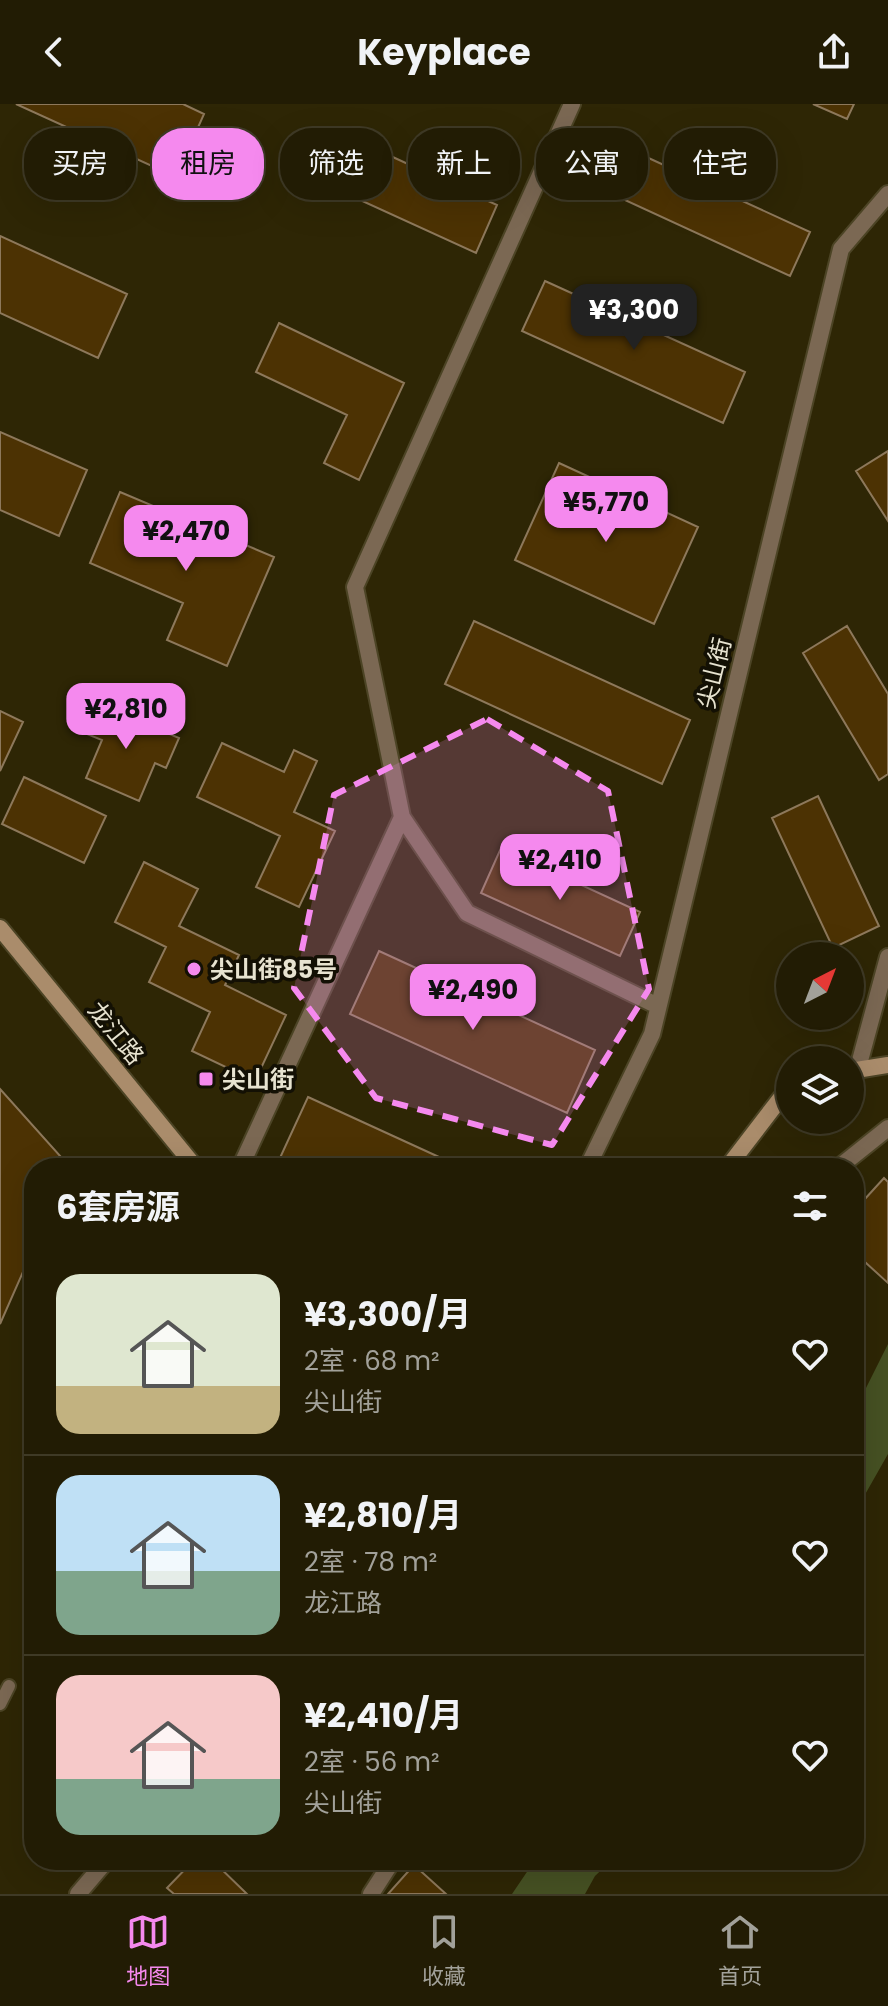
<!DOCTYPE html>
<html lang="zh">
<head>
<meta charset="utf-8">
<style>
	:root { --surface:#221c04; --page:#2e2913; --text:#f1f3f6; --muted:#a2a19a; --line:#3f3a26; --accent:#f589ee }
	body { margin:0; font-family:Poppins,"Noto Sans SC",sans-serif; background:var(--page); color:var(--text); height:100vh; display:flex; flex-direction:column; font-size:30px; white-space:nowrap }
	* { box-sizing:border-box; margin:0 }
	p { font-size:26px; color:var(--muted) }
	.icon { flex:none; width:44px; height:44px; fill:none; stroke:currentColor; stroke-width:2; stroke-linecap:round; stroke-linejoin:round }
	.map { position:relative; flex:1; overflow:hidden }
	.drawer { position:absolute; left:24px; top:1054px; width:840px; height:712px; display:flex; flex-direction:column; background:var(--surface); border-radius:32px; box-shadow:0 8px 32px #0002,0 0 0 2px var(--line) }
	.drawer>* { flex:none }
	.hud { position:absolute; left:24px; top:24px; width:840px; height:72px; display:flex; gap:16px }
	.needle { width:52px; rotate:42deg }
	.controls { position:absolute; left:776px; top:838px; display:grid; gap:16px }
	.controls a { display:grid; place-items:center; width:88px; height:88px; border-radius:50%; background:var(--surface); box-shadow:0 8px 32px #0002,0 0 0 2px var(--line); font-size:40px }
	.price { position:absolute; translate:-50% -68px; padding:0 18px; border-radius:16px; background:var(--accent); color:#111; font-size:26px; line-height:52px; filter:drop-shadow(0 2px 4px #0008) }
	.price::after { content:''; position:absolute; left:50%; top:48px; width:24px; height:18px; margin-left:-12px; background:inherit; clip-path:polygon(0 0,100% 0,50% 100%) }
	.price.on { background:#222; color:#fff }
	ul { padding:0; list-style:none }
	li { display:flex; align-items:center; gap:24px; height:200px; padding:0 32px }
	li+li { border-top:2px solid var(--line) }
	li span { display:grid; place-items:center; flex:none; width:224px; height:160px; border-radius:24px; color:#555 }
	li>.icon { margin-inline-start:auto }
	span .icon { width:96px; height:96px; fill:#fffc; stroke-width:1 }
	li b { font-size:34px }
	h2 { display:flex; justify-content:space-between; align-items:center; height:96px; padding:0 32px; font-size:34px }
	.tag { padding:0 28px; border-radius:32px; background:var(--surface); box-shadow:0 8px 32px #0002,0 0 0 2px var(--line); font-size:28px; line-height:72px }
	.tag.on { background:var(--accent); color:#111 }
	header { display:flex; justify-content:space-between; align-items:center; height:104px; padding:0 32px; background:var(--surface); font-size:36px; font-weight:700 }
	.menu { display:flex; justify-content:space-around; align-items:center; height:112px; border-top:2px solid var(--line); background:var(--surface); font-size:22px; color:var(--muted) }
	.menu a { display:grid; justify-items:center; gap:4px }
	.menu .on { color:var(--accent) }
	.map>svg:first-child { display:block }
	.green { fill:#465123 }
	.building { fill:#4c3203; stroke:#8d785b; stroke-width:2 }
	.lines { fill:none; stroke-linecap:round; stroke-linejoin:round }
	.lane-casing { stroke:#4c4425; stroke-width:16 }
	.street-casing { stroke:#4c4425; stroke-width:20 }
	.secondary-casing { stroke:#4c4425; stroke-width:20 }
	.lane { stroke:#7b6853; stroke-width:12 }
	.street { stroke:#7b6853; stroke-width:16 }
	.secondary { stroke:#aa8c6b; stroke-width:16 }
	.marked { fill:#f589ee; fill-opacity:0.2; stroke:#f589ee; stroke-width:6; stroke-dasharray:16 10; stroke-linejoin:round }
	.poi-dot { fill:#f589ee; stroke:#131004; stroke-width:3 }
	.labels { text-anchor:middle; dominant-baseline:central; stroke-width:7; stroke-linejoin:round; paint-order:stroke }
	.street-label { font-size:24px; fill:#e7e3d0; stroke:#131004 }
	.poi-label { font-size:24px; font-weight:bold; fill:#e7e3d0; stroke:#131004; text-anchor:start }
</style>
</head>
<body>
<header><svg class="icon" aria-label="back" viewBox="0 0 24 24"><path d="M15 5l-7 7 7 7"/></svg>Keyplace<svg class="icon" aria-label="share" viewBox="0 0 24 24"><path d="M12 15V3M7 8l5-5 5 5M5 13v7h14v-7"/></svg></header>
<div class="map">
<svg width="888" height="1790" viewBox="0 0 888 1790">
	<rect width="100%" height="100%" fill="#2e2605"/>
	<path class="green" d="M888,1240V1350L854,1410V1308Z
		M535,1756H612L595,1772L585,1790H512Z"/>
	<path class="building" d="M16,0H183L204,10L176,73Z
		M813,0H854L847,15Z
		M607,35L810,128L790,172L588,79Z
		M358,37L497,101L476,149L336,85Z
		M0,132L127,190L98,254L0,209Z
		M545,177L745,268L723,319L522,227Z
		M279,219L404,279L359,376L324,359L347,311L256,268Z
		M0,328L87,366L59,432L0,406Z
		M888,347V417L856,367Z
		M559,359L698,423L654,520L515,456Z
		M120,388L274,453L227,562L167,536L183,499L90,459Z
		M474,517L690,616L662,680L445,580Z
		M847,522L888,590V670L879,676L803,549Z
		M95,598L179,634L166,664L155,659L139,697L86,674L102,636L82,628Z
		M0,607L23,618L0,667Z
		M222,639L284,668L294,646L317,657L294,708L335,727L299,803L256,783L280,732L197,693Z
		M24,673L106,712L84,759L2,720Z
		M818,692L879,822L833,844L772,714Z
		M501,744L640,808L620,852L481,789Z
		M144,758L198,785L179,822L239,851L225,881L286,911L255,977L192,947L210,908L149,878L166,843L115,818Z
		M379,847L595,946L567,1009L350,910Z
		M0,985L70,1063L34,1064V1143L0,1220Z
		M308,993L463,1064H296L279,1056Z
		M884,1074L888,1078V1179L854,1148V1126L864,1115L854,1107Z
		M61,1756H82L74,1766Z
		M194,1756H212L247,1790H174L167,1784Z
		M414,1761L446,1790H388Z"/>
	<g class="lines">
		<g class="lane-casing">
			<path id="lane" d="M0,1600L9,1582"/>
		</g>
		<g class="street-casing">
			<path id="street" d="M402,713L467,809L658,902
				M858,964L888,853
				M240,1064L402,713L355,483L572,0
				M587,1064L652,930L841,145L888,90
				M838,1064L888,1024
				M78,1790L107,1756
				M371,1790L393,1756"/>
		</g>
		<g class="secondary-casing">
			<path id="secondary" d="M0,824L196,1064
				M850,967L888,961
				M727,1064L780,995L790,991"/>
		</g>
		<use href="#lane" class="lane"/>
		<use href="#street" class="street"/>
		<use href="#secondary" class="secondary"/>
	</g>
	<path class="marked" d="M487,615L608,687L649,885L552,1041L376,994L294,884L334,691Z"/>
	<g class="poi-dot">
		<circle cx="194" cy="865" r="8"/>
		<rect x="198" y="967" width="16" height="16" rx="4"/>
	</g>
	<g class="labels">
		<g class="street-label">
			<text transform="translate(714 569) rotate(-76)">尖山街</text>
			<text transform="translate(116 929) rotate(51)">龙江路</text>
		</g>
		<g class="poi-label">
			<text x="210" y="865">尖山街85号</text>
			<text x="222" y="975">尖山街</text>
		</g>
	</g>
</svg>
<div class="controls">
<a><svg class="needle" viewBox="-14 -14 28 28"><path d="M0-13l5 13h-10z" fill="#e53935"/><path d="M0 13l5-13h-10z" fill="#a2a19a"/></svg></a>
<a><svg class="icon" aria-label="layers" viewBox="0 0 24 24"><path d="M12 4l9 5-9 5-9-5zM3 14l9 5 9-5"/></svg></a>
</div>
<b class="price on" style="left:634px;top:248px">¥3,300</b>
<b class="price" style="left:606px;top:440px">¥5,770</b>
<b class="price" style="left:186px;top:469px">¥2,470</b>
<b class="price" style="left:126px;top:647px">¥2,810</b>
<b class="price" style="left:560px;top:798px">¥2,410</b>
<b class="price" style="left:473px;top:928px">¥2,490</b>
<div class="hud">
<a class="tag">买房</a>
<a class="tag on">租房</a>
<a class="tag">筛选</a>
<a class="tag">新上</a>
<a class="tag">公寓</a>
<a class="tag">住宅</a>
</div>
<section class="drawer">
<h2>6套房源<svg class="icon" aria-label="filters" viewBox="0 0 24 24"><path d="M4 7h16M4 17h16"/><circle cx="9" cy="7" r="2"/><circle cx="15" cy="17" r="2"/></svg></h2>
<ul>
<li><span style="background:linear-gradient(#dfe7d0 70%,#c2b280 0)"><svg class="icon" aria-label="home" viewBox="0 0 24 24"><path d="M3 11l9-7 9 7M6 9v11h12V9"/></svg></span><div><b>¥3,300/月</b><p>2室 · 68 m²</p><p>尖山街</p></div><svg class="icon" aria-label="heart" viewBox="0 0 24 24"><path d="M12 20l-8-8c-3-5 5-10 8-4 3-6 11-1 8 4z"/></svg></li>
<li><span style="background:linear-gradient(#bfe0f5 60%,#7fa58c 0)"><svg class="icon" aria-label="home" viewBox="0 0 24 24"><path d="M3 11l9-7 9 7M6 9v11h12V9"/></svg></span><div><b>¥2,810/月</b><p>2室 · 78 m²</p><p>龙江路</p></div><svg class="icon" aria-label="heart" viewBox="0 0 24 24"><path d="M12 20l-8-8c-3-5 5-10 8-4 3-6 11-1 8 4z"/></svg></li>
<li><span style="background:linear-gradient(#f6c9c9 65%,#7fa58c 0)"><svg class="icon" aria-label="home" viewBox="0 0 24 24"><path d="M3 11l9-7 9 7M6 9v11h12V9"/></svg></span><div><b>¥2,410/月</b><p>2室 · 56 m²</p><p>尖山街</p></div><svg class="icon" aria-label="heart" viewBox="0 0 24 24"><path d="M12 20l-8-8c-3-5 5-10 8-4 3-6 11-1 8 4z"/></svg></li>
</ul>
</section>
</div>
<nav class="menu">
<a class="on"><svg class="icon" aria-label="map" viewBox="0 0 24 24"><path d="M3 6l6-2 6 2 6-2v14l-6 2-6-2-6 2zM9 4v14M15 6v14"/></svg>地图</a>
<a><svg class="icon" aria-label="saved" viewBox="0 0 24 24"><path d="M7 4h10v16l-5-4-5 4z"/></svg>收藏</a>
<a><svg class="icon" aria-label="home" viewBox="0 0 24 24"><path d="M3 11l9-7 9 7M6 9v11h12V9"/></svg>首页</a>
</nav>
</body>
</html>
